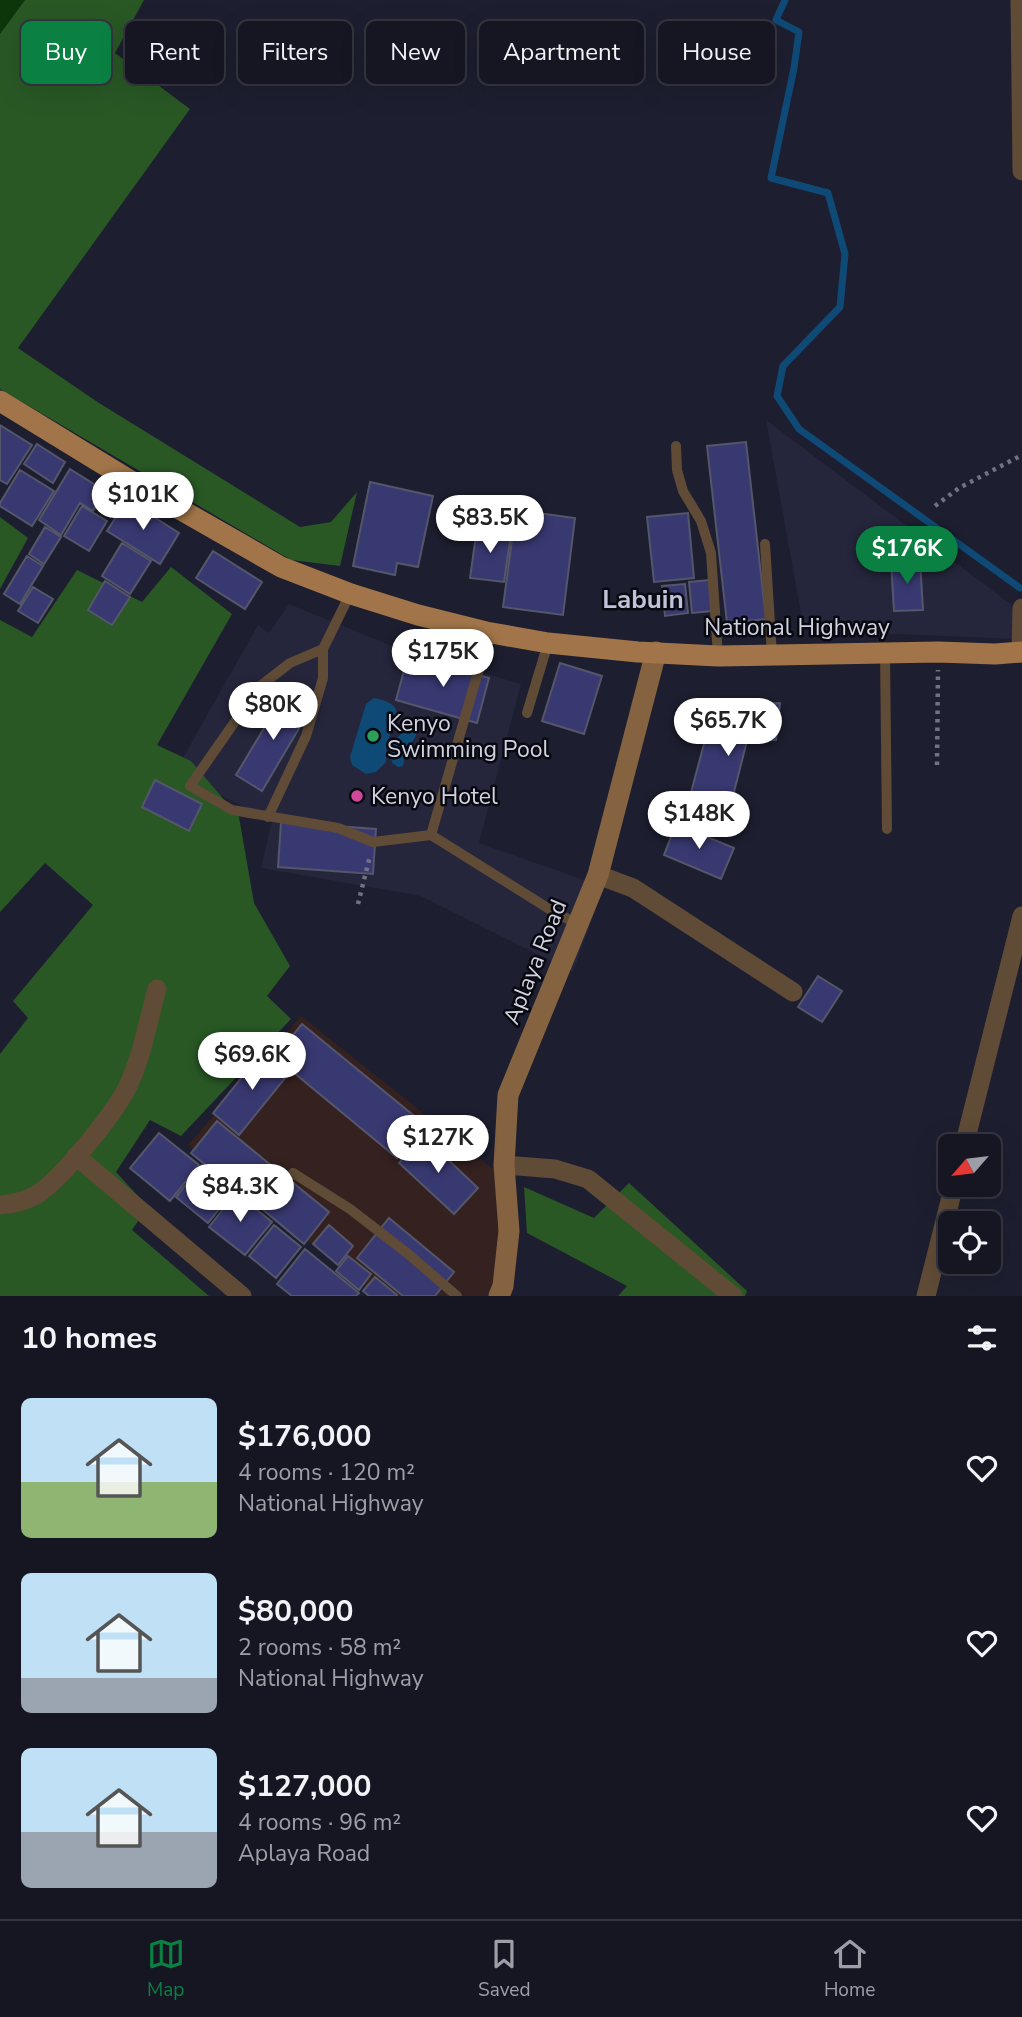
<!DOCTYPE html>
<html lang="en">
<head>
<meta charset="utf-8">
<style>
	:root { --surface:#161623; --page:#1f1f2b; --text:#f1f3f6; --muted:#9e9fa6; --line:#353541; --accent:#0b8043 }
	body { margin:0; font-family:"Nunito Sans",sans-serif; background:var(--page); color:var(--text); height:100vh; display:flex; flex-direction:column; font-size:26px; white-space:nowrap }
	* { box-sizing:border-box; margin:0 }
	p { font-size:23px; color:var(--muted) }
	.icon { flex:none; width:38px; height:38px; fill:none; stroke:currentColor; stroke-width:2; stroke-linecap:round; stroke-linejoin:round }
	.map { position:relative; height:1296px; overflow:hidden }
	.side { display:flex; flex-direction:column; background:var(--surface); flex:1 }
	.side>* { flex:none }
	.banner { position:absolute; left:21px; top:21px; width:980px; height:63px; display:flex; gap:14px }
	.needle { width:46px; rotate:242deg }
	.controls { position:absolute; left:938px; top:1134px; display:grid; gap:14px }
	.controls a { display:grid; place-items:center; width:63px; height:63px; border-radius:10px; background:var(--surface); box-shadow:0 7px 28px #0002,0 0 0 2px var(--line); font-size:35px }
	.price { position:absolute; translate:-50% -60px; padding:0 16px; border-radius:24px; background:#fff; color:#222; font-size:23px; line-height:46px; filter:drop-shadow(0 2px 4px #0008) }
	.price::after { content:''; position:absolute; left:50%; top:42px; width:21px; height:16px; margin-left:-10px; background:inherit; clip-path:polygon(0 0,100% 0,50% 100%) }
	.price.active { background:var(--accent); color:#fff }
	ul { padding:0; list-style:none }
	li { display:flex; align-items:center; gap:21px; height:175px; padding:0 21px }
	li span { display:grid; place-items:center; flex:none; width:196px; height:140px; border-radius:10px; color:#555 }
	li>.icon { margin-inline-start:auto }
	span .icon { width:84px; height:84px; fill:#fffc; stroke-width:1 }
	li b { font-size:30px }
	h2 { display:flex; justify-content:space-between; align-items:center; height:84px; padding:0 21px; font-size:30px }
	.chip { padding:0 24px; border-radius:10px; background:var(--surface); box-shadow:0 7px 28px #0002,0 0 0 2px var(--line); font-size:24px; line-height:63px }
	.chip.active { background:var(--accent); color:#fff }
	.dock { display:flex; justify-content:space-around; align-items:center; height:98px; border-top:2px solid var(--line); background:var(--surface); font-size:19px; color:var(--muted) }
	.dock a { display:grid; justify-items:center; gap:4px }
	.dock .active { color:var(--accent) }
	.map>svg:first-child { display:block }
	.built { fill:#25263c }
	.education { fill:#342120 }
	.green { fill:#0d370a }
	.forest { fill:#295825 }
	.water { fill:#0f4a77 }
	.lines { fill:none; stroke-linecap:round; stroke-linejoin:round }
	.stream { stroke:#0f4a77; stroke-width:7 }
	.building { fill:#393972; stroke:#54566a; stroke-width:2 }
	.path { stroke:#727382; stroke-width:4.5; stroke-dasharray:3.5 5; stroke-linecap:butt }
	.lane { stroke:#604b36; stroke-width:10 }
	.street { stroke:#604b36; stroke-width:19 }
	.secondary { stroke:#856341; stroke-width:21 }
	.primary { stroke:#a17549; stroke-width:21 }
	.leisure-dot { fill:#2e9e5b; stroke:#080910; stroke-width:2.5 }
	.hotel-dot { fill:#d1479c; stroke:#080910; stroke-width:2.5 }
	.labels { text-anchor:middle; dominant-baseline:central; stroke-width:5; stroke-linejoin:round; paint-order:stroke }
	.street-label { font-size:23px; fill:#d1d2de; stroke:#080910 }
	.poi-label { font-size:23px; fill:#d1d2de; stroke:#080910; text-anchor:start }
	.quarter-label { font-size:26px; font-weight:bold; fill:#bfc2d8; stroke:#080910 }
</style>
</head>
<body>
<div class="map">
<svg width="1022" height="1296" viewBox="0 0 1022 1296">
	<rect width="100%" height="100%" fill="#1d1e2f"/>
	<path class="built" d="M766,420L1013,606L1014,639L804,630Z
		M289,604L397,648L521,684L479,843L604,887L573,972L421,896L261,868L272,821L175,772L258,625L269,633Z"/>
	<path class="education" d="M301,1016L510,1182L501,1275L487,1296H377L188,1145Z"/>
	<path class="green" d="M0,0H25L0,34Z"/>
	<path class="forest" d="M25,0H144L115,53L190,109L18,348L99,403L300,527L331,522L357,492L340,566L291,560L0,389V34Z
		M0,517L28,538L0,589Z
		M171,567L232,614L157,745L191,761L239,817L254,903L290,966L267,996L291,1019L181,1136L150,1120L116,1172L148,1207L132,1230L209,1296H0V1054L28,1018L13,1001L93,905L45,863L0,912V620L32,637L77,570L142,602Z
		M629,1183L747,1291L745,1296H618L627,1286L527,1233L524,1187L594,1218Z"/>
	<path class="water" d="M374,698C413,706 391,723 387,745C386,750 386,756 386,762L376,772L366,774L352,765L350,757L366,704Z
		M407,729H414L417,733C411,746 405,750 403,766L398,767L392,763C390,746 394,738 407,729Z"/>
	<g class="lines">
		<path class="stream" d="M785,0L776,20L799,32L794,68L771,178L828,193L845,254L840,307L783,366L777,396L799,429L1020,588"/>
	</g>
	<path class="building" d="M0,425L32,445L7,484L0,480Z
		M746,442L766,619L727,623L707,446Z
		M37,444L65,462L53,483L24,464Z
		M70,469L105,491L93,511L80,503L61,535L39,520Z
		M20,470L54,491L32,526L0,506V503Z
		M370,482L433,496L418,567L397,563L395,575L353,566Z
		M127,500L179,533L160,564L107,531Z
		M82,506L107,521L89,551L64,536Z
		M516,510L575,518L563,615L503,607Z
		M688,513L694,578L654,582L647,517Z
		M45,527L61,537L44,564L29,554Z
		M477,528L511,533L504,582L470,578Z
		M122,543L151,561L130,594L102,576Z
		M213,551L262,582L245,609L196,578Z
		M27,556L43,566L20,604L4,594Z
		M920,560L923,610L894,611L891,561Z
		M709,580L712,611L692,613L689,582Z
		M105,581L130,597L112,625L88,610Z
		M685,584L688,613L665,616L662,586Z
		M33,587L53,599L38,623L18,611Z
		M408,656L489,678L477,723L396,700Z
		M560,663L602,676L584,734L542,721Z
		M285,693L311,708L262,791L236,775Z
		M780,703L776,740L747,741L726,823L684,819L710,721L739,705Z
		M155,780L202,804L189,831L142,807Z
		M281,822L376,829L373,874L278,867Z
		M676,824L734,848L721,879L664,855Z
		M818,976L842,991L822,1022L798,1007Z
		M302,1024L424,1124L397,1158L275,1057Z
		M264,1050L290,1072L239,1135L213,1113Z
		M217,1121L283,1175L257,1207L191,1153Z
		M159,1133L199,1165L170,1201L130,1168Z
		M423,1136L478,1188L454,1214L399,1163Z
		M202,1165L234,1191L208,1223L176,1197Z
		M286,1177L329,1212L304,1244L261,1208Z
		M236,1193L272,1222L245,1255L209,1227Z
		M389,1218L454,1272L435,1296H403L357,1258Z
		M274,1225L301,1247L276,1278L249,1256Z
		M329,1225L353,1246L338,1265L313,1244Z
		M305,1249L359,1293L356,1296H292L277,1284Z
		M348,1256L371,1274L359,1290L336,1271Z
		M375,1277L397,1295V1296H369L363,1291Z"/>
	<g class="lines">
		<path class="path" d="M935,506L959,488L1022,455
			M937,765L938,670
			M358,904L370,856"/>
		<path class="lane" d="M676,446L677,470L683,491L701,521L711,553L718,656
			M765,544L772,655
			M323,649L290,663L259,687L190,786L232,810L338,828L373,842L431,835L554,912L578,924
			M885,653L887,829
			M527,713L548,643
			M268,817L306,736L323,678V649L350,594
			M431,835L480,665L486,632
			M293,1173L350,1209L407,1253L457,1296"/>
		<path class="street" d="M1020,0L1022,171
			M1021,652L1022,608
			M598,875L633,888L793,992
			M964,1146L1022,916
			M76,1156L242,1296
			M504,1165L555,1169L588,1179L733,1296
			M0,1205C13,1204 24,1202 36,1195C60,1181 114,1114 127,1088C142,1058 148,1021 157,989
			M926,1296L954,1185"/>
		<path class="secondary" d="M499,1296L503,1286L509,1231L504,1165L508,1095L598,875L656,652"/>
		<path class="primary" d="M0,401L134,483L281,567L351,594L418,615L486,632L548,643L638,652L718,656L938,652L995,654L1022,652"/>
	</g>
	<circle class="leisure-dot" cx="373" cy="736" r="7"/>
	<circle class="hotel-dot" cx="357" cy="796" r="7"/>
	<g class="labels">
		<g class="street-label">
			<text x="797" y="627">National Highway</text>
			<text transform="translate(535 962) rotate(-68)">Aplaya Road</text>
		</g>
		<g class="poi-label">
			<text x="387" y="723">Kenyo<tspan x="387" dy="26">Swimming Pool</tspan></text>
			<text x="371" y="796">Kenyo Hotel</text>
		</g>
		<g class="quarter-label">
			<text x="643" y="599">Labuin</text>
		</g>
	</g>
</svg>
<div class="controls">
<a><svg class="needle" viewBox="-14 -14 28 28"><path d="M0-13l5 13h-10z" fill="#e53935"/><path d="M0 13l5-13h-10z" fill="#9e9fa6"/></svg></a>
<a><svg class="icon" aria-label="locate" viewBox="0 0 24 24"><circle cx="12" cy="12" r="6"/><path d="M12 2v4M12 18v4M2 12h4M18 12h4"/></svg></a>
</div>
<b class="price" style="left:143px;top:532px">$101K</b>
<b class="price" style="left:490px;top:555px">$83.5K</b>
<b class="price active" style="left:907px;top:586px">$176K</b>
<b class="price" style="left:443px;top:689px">$175K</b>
<b class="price" style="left:273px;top:742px">$80K</b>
<b class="price" style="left:728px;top:758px">$65.7K</b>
<b class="price" style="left:699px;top:851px">$148K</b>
<b class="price" style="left:252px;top:1092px">$69.6K</b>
<b class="price" style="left:438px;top:1175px">$127K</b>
<b class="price" style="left:240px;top:1224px">$84.3K</b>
<div class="banner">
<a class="chip active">Buy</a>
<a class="chip">Rent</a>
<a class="chip">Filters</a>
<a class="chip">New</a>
<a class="chip">Apartment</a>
<a class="chip">House</a>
</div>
</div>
<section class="side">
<h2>10 homes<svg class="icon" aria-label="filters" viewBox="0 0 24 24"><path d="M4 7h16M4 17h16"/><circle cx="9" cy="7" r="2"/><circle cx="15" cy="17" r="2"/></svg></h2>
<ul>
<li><span style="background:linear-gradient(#bfe0f5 60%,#8fb573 0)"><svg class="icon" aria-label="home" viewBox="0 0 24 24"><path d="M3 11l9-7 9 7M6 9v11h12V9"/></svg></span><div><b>$176,000</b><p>4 rooms · 120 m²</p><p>National Highway</p></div><svg class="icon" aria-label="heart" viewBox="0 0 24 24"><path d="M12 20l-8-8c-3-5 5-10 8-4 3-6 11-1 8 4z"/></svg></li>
<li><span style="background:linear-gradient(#bfe0f5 75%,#9aa5b1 0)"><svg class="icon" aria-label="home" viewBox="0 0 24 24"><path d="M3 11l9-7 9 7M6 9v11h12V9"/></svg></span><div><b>$80,000</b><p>2 rooms · 58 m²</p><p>National Highway</p></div><svg class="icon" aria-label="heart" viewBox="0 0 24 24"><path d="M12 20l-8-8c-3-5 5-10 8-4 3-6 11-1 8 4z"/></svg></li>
<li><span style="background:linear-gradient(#bfe0f5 60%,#9aa5b1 0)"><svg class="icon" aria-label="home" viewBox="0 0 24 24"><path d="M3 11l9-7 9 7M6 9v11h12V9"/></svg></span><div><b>$127,000</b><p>4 rooms · 96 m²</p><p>Aplaya Road</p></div><svg class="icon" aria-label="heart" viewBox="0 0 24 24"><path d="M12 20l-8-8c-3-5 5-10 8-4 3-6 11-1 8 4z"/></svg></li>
</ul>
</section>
<nav class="dock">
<a class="active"><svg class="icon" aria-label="map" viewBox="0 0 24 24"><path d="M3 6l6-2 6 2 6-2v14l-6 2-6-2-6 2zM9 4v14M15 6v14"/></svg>Map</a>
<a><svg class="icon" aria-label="saved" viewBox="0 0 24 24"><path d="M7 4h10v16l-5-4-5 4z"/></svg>Saved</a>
<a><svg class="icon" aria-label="home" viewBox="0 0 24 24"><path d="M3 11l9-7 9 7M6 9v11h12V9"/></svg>Home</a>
</nav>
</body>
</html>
